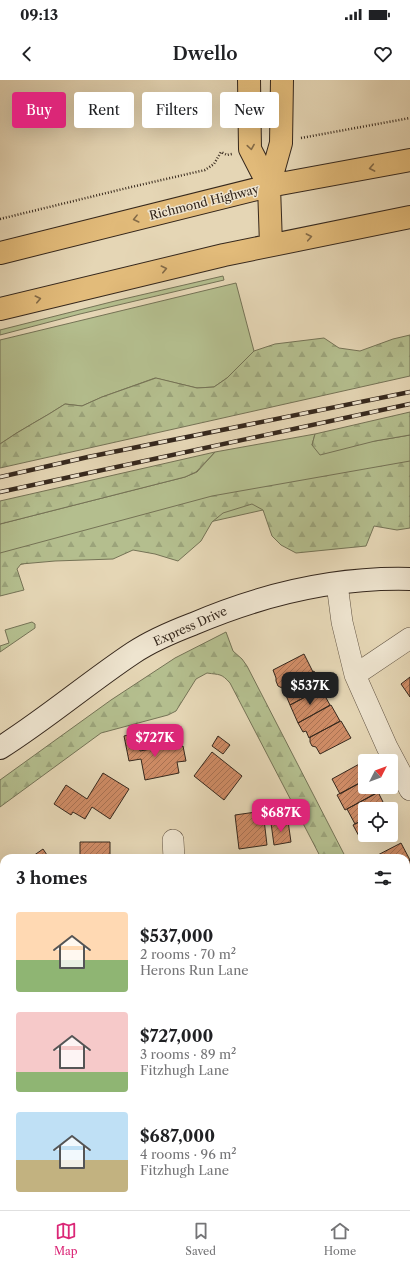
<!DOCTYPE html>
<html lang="en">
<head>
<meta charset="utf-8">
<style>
	:root { --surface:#fff; --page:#f6f6f6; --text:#202124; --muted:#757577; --line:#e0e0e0; --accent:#db2777 }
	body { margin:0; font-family:"Libre Caslon Text",serif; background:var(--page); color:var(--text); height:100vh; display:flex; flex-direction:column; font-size:15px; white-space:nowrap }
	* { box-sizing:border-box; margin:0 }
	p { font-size:13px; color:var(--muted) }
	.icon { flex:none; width:22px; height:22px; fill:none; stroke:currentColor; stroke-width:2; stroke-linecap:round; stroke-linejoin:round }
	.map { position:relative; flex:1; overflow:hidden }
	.drawer { position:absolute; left:0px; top:774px; width:410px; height:356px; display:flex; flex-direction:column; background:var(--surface); border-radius:12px 12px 0 0; box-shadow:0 4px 16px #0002 }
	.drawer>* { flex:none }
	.banner { position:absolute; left:12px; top:12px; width:386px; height:36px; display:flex; gap:8px }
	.needle { width:26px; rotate:48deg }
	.fabs { position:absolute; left:358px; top:674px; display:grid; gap:8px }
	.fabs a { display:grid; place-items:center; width:40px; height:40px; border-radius:4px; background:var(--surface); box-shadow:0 4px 16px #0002; font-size:20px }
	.price { position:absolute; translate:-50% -34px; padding:0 9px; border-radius:8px; background:var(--accent); color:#fff; font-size:13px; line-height:26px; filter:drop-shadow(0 1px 2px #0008) }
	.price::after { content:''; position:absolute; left:50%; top:24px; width:12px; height:9px; margin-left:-6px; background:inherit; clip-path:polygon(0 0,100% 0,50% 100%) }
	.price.on { background:#222; color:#fff }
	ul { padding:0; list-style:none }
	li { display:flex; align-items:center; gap:12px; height:100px; padding:0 16px }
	li span { display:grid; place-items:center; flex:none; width:112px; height:80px; border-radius:4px; color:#555 }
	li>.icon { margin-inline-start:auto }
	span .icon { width:48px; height:48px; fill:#fffc; stroke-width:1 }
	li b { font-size:17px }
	h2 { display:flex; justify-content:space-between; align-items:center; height:48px; padding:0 16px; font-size:17px }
	.pill { padding:0 14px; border-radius:4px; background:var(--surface); box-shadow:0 4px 16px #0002; font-size:14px; line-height:36px }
	.pill.on { background:var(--accent); color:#fff }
	.status { display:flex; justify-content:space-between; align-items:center; height:28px; padding:0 20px; background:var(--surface); direction:ltr }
	.status svg { height:11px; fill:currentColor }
	header { display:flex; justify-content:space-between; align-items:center; height:52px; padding:0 16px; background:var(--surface); font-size:18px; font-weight:600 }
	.menu { display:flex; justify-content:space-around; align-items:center; height:56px; border-top:1px solid var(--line); background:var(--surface); font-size:11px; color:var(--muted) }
	.menu a { display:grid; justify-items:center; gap:2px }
	.menu .on { color:var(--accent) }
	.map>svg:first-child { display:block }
	.green { fill:#b4be8e; stroke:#757356 }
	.forest { fill:url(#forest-firs); stroke:#757356 }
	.building { fill:url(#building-hatch); stroke:#36281d }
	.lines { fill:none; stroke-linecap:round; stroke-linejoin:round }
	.street-casing { stroke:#625443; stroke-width:22 }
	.secondary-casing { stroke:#36281d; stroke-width:24 }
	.primary-casing { stroke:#36281d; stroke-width:24 }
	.path { stroke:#36281d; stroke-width:2.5; stroke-dasharray:1 2; stroke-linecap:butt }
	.street { stroke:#eee4cf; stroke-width:21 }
	.secondary { stroke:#eee4cf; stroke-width:22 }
	.primary { stroke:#e2bb7a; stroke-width:22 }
	.rail-casing { stroke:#36281d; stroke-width:4.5 }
	.rail { stroke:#eee4cf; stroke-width:3; stroke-dasharray:9; stroke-linecap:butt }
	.oneway { stroke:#836a47 }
	.labels { text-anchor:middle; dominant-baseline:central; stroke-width:3; stroke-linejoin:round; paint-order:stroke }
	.street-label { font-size:12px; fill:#36281d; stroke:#eee4cf }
</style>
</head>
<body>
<div class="status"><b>09:13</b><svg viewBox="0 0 49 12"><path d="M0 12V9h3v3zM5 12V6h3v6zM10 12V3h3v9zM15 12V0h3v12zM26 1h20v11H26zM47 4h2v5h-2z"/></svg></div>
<header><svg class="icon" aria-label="back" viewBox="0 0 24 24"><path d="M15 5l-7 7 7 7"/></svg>Dwello<svg class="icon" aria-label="heart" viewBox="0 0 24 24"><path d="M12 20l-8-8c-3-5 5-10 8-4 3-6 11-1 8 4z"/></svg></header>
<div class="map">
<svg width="410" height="1130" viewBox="0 0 410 1130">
	<defs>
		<pattern id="forest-firs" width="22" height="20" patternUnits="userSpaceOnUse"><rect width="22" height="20" fill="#b4be8e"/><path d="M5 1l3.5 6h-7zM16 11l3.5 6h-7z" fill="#9ba37a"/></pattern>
		<pattern id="building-hatch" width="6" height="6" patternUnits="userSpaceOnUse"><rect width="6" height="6" fill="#cf8c66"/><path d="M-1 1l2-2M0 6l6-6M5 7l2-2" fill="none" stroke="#a97253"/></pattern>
	</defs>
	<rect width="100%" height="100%" fill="#e5d6b5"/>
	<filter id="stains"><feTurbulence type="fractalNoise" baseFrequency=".005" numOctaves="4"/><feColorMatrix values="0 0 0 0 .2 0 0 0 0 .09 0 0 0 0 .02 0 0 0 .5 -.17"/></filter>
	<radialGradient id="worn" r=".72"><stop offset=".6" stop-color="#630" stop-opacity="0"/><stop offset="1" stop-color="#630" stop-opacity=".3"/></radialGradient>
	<path class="green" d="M223,196L224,200L80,234L0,255V250L115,221Z
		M236,203L254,271L227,298L214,307L197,308L155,298L102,317L82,326L65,324C44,338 21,349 0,364V260Z
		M315,354L312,365L375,361L410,355V397L0,489V444L185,397L197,392L215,372Z
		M32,542L35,544V548L0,572V566L9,563L5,550Z"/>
	<path class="forest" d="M410,255V296L0,388V364C21,349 44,338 65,324L82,326L102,317L156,298L197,308L214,307L227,298L254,271L275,264L324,258L339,268L360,271L393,259Z
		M410,332V355L375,361L320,375L312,365L315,354Z
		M215,372L196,392L185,397L0,444V421Z
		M410,381V448L397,450L374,446L366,466L296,473L281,465L272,456L263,430L252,424L223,433L212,442L201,461L178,481L155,474L133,470L113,479L55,481L21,484L17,489L24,510L0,516V473L212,416Z
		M226,552L233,571L242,579L247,586L346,778H321L230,603C221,593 220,595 207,593L196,599L176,631L168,635L101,653L0,727V700L111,620L175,578Z
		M410,869V919L406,917V871Z"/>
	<path class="building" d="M304,574L313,592L282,608L278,606L276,601V598L273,590Z
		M314,591L322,608L290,625L283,608Z
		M410,597V617L401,604Z
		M321,609L330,625L298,643L290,625Z
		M331,625L340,641L309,658L306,651L303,652L298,643Z
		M341,641L351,658L320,674L316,667L312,666L310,662V657Z
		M137,653L140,671L173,665L174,668L183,666L186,681L177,682L179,693L145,700L141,679L129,681L124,656Z
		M218,656L230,665L223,674L212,666Z
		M212,672L242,696L224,720L194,696Z
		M363,682L365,687V700L340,714L332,699Z
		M103,693L129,709L110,739L92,727L85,739L73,732L71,735L54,724L66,705L87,719Z
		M365,700V707H374L377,713L345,730L337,715Z
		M378,712L386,728L383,729H365V739L355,744L347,729Z
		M263,731L267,765L239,769L235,735Z
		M365,739V755H371L361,760L353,745Z
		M288,741L291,762L274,765L271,743Z
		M80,762H110V778H80Z
		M401,763L410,780L406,782V778H372Z
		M43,769L49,778H34L33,776Z
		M410,780V799L406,801V782Z
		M410,799V818L406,820V801Z
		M0,810L4,812V815L0,821Z
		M410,818V837L406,839V820Z
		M4,827V864L0,861V832Z
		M410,837V856L406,849V839Z
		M410,974V996L406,994V983Z
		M410,1118V1130H397L396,1126H406V1119Z
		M171,1126H208L219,1129L218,1130H170Z"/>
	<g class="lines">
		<g class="street-casing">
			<path id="street" d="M337,504L342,542L355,595L387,667L410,710
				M355,595L410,558
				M173,760L174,778
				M0,1092L4,1098
				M32,1126L37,1130
				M126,1130L128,1126
				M350,1130L351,1126"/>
		</g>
		<g class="secondary-casing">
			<path id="secondary" d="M0,668C46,639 88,603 133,573C151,561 172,552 193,544C261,515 335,497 410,499"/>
		</g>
		<g class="primary-casing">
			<path id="primary" d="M249,0L250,69L269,106
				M271,165L269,106L281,63L282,0
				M0,173L269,106L410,80
				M0,229L224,175L410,137"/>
		</g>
		<path class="path" d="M301,58L410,38
			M0,139L127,108L205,90L214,84L221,72L227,75L232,74"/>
		<use href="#street" class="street"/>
		<use href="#secondary" class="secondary"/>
		<use href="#primary" class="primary"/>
		<g class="rail-casing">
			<path id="rail" d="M0,397L88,377L410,312
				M0,412L410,324"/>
		</g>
		<use href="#rail" class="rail"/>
	</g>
	<defs><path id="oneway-chevron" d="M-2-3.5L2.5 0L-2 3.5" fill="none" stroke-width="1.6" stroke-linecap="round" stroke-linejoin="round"/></defs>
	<g class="oneway">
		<use href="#oneway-chevron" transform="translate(251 67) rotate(81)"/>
		<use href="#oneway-chevron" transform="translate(372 88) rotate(169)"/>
		<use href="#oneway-chevron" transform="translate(136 139) rotate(166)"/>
		<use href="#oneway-chevron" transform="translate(309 157) rotate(-11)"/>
		<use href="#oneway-chevron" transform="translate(164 189) rotate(-13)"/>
		<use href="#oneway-chevron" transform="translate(38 219) rotate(-13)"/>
	</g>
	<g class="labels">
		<g class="street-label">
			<text transform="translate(204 122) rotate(-14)">Richmond Highway</text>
			<text transform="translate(190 546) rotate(-24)">Express Drive</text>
		</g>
	</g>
	<rect width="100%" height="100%" filter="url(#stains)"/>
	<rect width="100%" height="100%" fill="url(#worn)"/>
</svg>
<div class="fabs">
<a><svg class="needle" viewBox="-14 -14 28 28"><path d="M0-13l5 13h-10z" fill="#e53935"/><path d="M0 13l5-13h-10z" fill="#757577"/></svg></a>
<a><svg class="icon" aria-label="locate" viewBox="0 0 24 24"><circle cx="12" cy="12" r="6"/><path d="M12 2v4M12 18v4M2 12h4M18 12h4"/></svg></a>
</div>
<b class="price on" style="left:310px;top:626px">$537K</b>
<b class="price" style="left:155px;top:678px">$727K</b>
<b class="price" style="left:281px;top:753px">$687K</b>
<div class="banner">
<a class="pill on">Buy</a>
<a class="pill">Rent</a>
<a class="pill">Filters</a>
<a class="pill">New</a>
</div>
<section class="drawer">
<h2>3 homes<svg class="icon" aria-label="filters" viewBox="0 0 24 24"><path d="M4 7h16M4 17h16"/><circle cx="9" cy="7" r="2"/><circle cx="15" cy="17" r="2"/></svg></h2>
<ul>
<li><span style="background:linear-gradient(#ffd9b3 60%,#8fb573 0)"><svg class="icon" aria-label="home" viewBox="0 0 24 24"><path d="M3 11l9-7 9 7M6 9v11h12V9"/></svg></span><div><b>$537,000</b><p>2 rooms · 70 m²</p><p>Herons Run Lane</p></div></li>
<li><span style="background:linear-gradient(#f6c9c9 75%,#8fb573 0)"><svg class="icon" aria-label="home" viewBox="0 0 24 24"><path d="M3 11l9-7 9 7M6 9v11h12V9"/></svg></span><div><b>$727,000</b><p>3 rooms · 89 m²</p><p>Fitzhugh Lane</p></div></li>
<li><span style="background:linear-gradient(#bfe0f5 60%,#c2b280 0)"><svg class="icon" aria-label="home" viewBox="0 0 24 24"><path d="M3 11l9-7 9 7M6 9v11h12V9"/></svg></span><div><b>$687,000</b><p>4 rooms · 96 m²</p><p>Fitzhugh Lane</p></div></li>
</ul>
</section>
</div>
<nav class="menu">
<a class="on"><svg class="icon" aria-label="map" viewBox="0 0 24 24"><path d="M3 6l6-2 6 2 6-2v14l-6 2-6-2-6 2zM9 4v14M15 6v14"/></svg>Map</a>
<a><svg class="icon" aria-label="saved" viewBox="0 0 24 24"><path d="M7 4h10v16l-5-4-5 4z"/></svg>Saved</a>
<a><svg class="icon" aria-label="home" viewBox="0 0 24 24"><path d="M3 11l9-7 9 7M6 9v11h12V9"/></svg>Home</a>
</nav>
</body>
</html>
